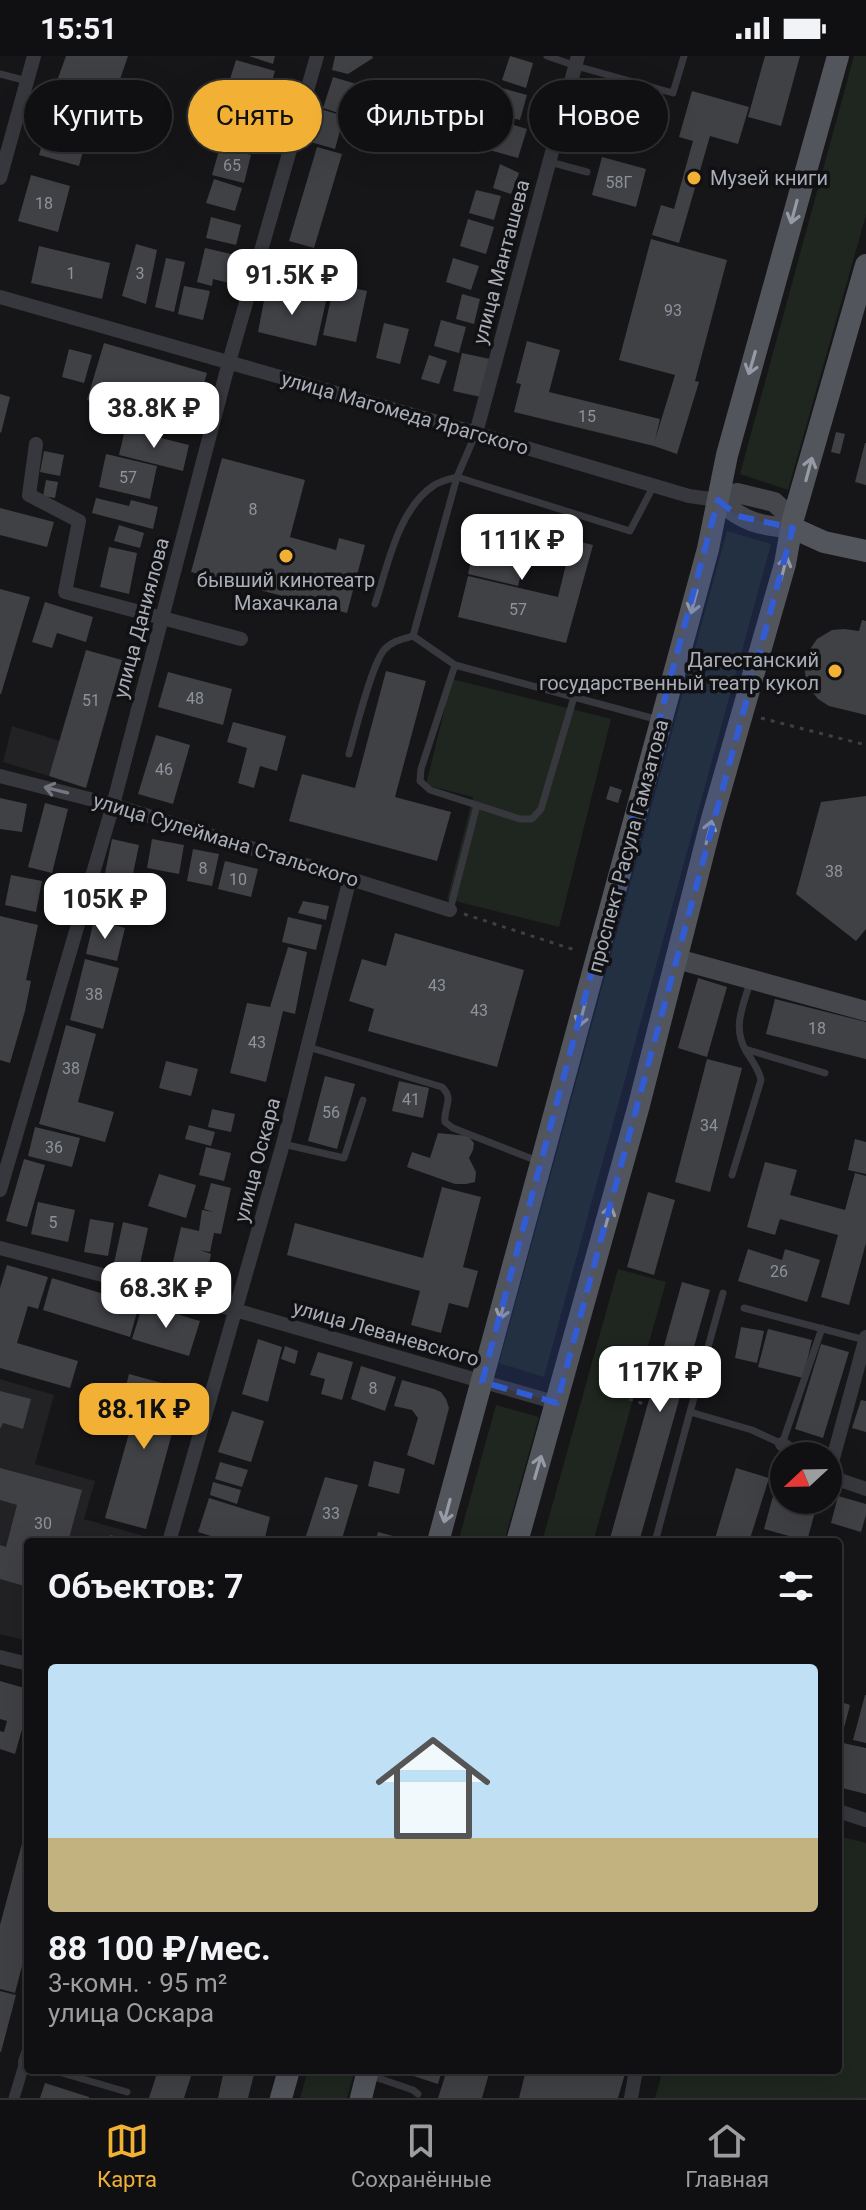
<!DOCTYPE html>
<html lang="ru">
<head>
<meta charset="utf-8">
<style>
	:root { --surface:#101012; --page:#19191b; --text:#f1f3f6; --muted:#9c9d9f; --line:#303032; --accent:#f2b134 }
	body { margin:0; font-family:Roboto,sans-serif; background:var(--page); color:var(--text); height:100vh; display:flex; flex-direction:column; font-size:30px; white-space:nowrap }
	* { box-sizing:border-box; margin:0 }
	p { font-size:26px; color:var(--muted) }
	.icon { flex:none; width:44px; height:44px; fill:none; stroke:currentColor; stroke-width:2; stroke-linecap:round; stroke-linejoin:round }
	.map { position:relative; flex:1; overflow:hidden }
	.panel { position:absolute; left:24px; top:1482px; width:818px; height:536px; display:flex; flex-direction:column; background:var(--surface); border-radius:8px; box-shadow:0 8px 32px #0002,0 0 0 2px var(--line) }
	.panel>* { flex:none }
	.top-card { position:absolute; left:24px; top:24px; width:818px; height:72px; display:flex; gap:16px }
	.needle { width:52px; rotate:248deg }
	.tools { position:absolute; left:770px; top:1386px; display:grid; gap:16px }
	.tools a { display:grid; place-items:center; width:72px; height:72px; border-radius:50%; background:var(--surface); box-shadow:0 8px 32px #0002,0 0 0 2px var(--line); font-size:40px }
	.price { position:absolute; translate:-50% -68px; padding:0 18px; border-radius:16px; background:#fff; color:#222; font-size:26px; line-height:52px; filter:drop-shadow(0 2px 4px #0008) }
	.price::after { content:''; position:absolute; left:50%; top:48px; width:24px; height:18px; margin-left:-12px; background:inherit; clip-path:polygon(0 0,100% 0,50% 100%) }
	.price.on { background:var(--accent); color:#111 }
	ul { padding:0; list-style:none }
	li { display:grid; align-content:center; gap:16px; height:424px; padding:0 24px }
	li+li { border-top:2px solid var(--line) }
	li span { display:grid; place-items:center; height:248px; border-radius:8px; color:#555 }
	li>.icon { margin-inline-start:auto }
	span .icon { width:144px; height:144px; fill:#fffc; stroke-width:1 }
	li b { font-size:34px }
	h2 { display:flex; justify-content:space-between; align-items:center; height:96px; padding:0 24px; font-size:34px }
	.chip { padding:0 28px; border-radius:36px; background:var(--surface); box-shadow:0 8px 32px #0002,0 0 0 2px var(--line); font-size:28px; line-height:72px }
	.chip.on { background:var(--accent); color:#111 }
	.status { display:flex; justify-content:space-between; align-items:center; height:56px; padding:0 40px; background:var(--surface); direction:ltr }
	.status svg { height:22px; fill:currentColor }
	.tab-bar { display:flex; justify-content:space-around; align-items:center; height:112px; border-top:2px solid var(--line); background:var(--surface); font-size:22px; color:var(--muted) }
	.tab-bar a { display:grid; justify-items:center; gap:4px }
	.tab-bar .on { color:var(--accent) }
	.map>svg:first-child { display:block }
	.built { fill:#222225 }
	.green { fill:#1e261f }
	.building { fill:#404145 }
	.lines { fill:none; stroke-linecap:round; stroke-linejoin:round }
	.path { stroke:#3d3f44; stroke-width:3; stroke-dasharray:4 6; stroke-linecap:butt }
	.service { stroke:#37383d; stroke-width:7 }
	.pedestrian { stroke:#37383d; stroke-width:11 }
	.minor { stroke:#37383d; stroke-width:14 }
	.secondary { stroke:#45474d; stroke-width:20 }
	.primary { stroke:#53555c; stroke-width:22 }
	.oneway { stroke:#979ba6 }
	.oneway2 { stroke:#757881 }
	.marked { fill:#325cd3; fill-opacity:0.2; stroke:#325cd3; stroke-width:6; stroke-dasharray:16 10; stroke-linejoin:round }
	.poi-dot { fill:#f2b134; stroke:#111113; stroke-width:3 }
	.labels { text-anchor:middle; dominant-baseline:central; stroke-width:7; stroke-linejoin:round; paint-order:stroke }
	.number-label { font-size:16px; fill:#8e929b }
	.poi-label { font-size:20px; fill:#a8adb8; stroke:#111113; text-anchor:start }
	.street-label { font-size:20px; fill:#a8adb8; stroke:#111113 }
</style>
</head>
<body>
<div class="status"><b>15:51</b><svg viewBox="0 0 49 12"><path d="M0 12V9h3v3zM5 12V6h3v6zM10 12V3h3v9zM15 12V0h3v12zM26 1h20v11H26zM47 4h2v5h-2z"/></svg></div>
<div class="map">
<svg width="866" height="2042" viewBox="0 0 866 2042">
	<rect width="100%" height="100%" fill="#161618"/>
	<path class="built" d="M12,670L60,685L49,720L3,706Z
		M0,1323L54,1339L35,1408L95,1425L84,1463L151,1482L149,1486H28V1585L0,1578Z"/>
	<path class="green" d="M854,0H866V159L788,434L740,418Z
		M727,475L771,488L544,1321L499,1307Z
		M452,623L611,663L559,871L447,843L473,741L426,729Z
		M618,1213L666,1226L593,1486H542Z
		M496,1349L539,1361L504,1486H458Z
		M838,1780L866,1787V2042H655L663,2014H838Z
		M308,2014H355L347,2042H300Z"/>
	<path class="building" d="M66,0H128L114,41L58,22Z
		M249,0H275L273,8Z
		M335,0H372L373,2L348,18L332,14Z
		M510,0L533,7L526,32L502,24Z
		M765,0H800L781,70L748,61Z
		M236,4L275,15L266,45L237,37L240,25L230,23Z
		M333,21L363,30L354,62L323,52Z
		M58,25L97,36L87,72L48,61Z
		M498,31L527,39L520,64L491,57Z
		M692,35L749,51L738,88L710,80L679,187L652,179L661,149L674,153L693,85L679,81Z
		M233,46L263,54L252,92L223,84Z
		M317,52L344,60L335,93L307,85Z
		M497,64L527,73L518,102L489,94Z
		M48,66L88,76L79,110L39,99Z
		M220,91L251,99L244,127L212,119Z
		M317,91L342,98L314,192L289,185Z
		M602,101L646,113L636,151L592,139Z
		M500,108L519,117L511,138L493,132Z
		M31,119L70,130L58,176L18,165Z
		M214,123L242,132L235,155L206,147Z
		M476,134L501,140L494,164L469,157Z
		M211,161L241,169L236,189L206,182Z
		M468,163L494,171L486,198L460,190Z
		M651,183L727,204L695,325L699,326L677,398L654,390L514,356L521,328L516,327L527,285L560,294L549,336L660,363L655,384L675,319L619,304Z
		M136,188L157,194L146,248L122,240Z
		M39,190L110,207L102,243L31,227Z
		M205,192L244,201L237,229L213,223L212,230L197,226Z
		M166,202L185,206L174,256L155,251Z
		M453,202L479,210L471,234L446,226Z
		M334,228L367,235L356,286L323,279Z
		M184,230L210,235L203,264L178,258Z
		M266,234L326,245L316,290L258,276Z
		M462,238L480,243L474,268L456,263Z
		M441,264L466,271L459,297L434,290Z
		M384,267L409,273L400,308L376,302Z
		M104,287L207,317L191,373L150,360L146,375L114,366L118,353L87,344Z
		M69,293L92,299L84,327L62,321Z
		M462,297L490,303L481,341L453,335Z
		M429,299L447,305L439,328L421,323Z
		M0,338L10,341L1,377L0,376Z
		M125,373L189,389L183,415L119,399Z
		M836,376L845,378L840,398L831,396Z
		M865,387H866V429L855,426Z
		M44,395L64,399L60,420L40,416Z
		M106,398L157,410L150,443L99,431Z
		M222,402L305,424L290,481L336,494L339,482L365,489L347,557L191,516Z
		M46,424L58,426L55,442L43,440Z
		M96,442L129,450L131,444L158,451L153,473L92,457Z
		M0,452L54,466L47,491L0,479Z
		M481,462L593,489L566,587L458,561L468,520L558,541L567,504L527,494L518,530L468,518Z
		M119,469L144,477L140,492L114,485Z
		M109,491L137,497L129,538L100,531Z
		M0,533L30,541L1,638H0Z
		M45,546L93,561L86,586L57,577L52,592L32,586Z
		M862,564L866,565V659L829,650L818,643L807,629L804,610L806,599L817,583L832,574L844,573L859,575Z
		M86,594L122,604L86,732L49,720Z
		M386,615L426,625L395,741L451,756L437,805L289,765L302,718L355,732Z
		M168,616L232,633L223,669L158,651Z
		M233,666L286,680L277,715L260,710L254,732L238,727L247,692L227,686Z
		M156,679L190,689L173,748L138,738Z
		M610,730L622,734L618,747L606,743Z
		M866,740V873L856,885L796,838L821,746Z
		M0,742L27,748L22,776L0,773Z
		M45,747L68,753L52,817L28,811Z
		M112,783L139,789L129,837L102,832Z
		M152,783L184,789L179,818L147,812Z
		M193,793L219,798L212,830L187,825Z
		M225,805L258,813L251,841L218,833Z
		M11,819L42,825L36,856L5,849Z
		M94,835L127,842L122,866L89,858Z
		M303,845L329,850L326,864L298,857Z
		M0,860L38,869L26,924L31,925L25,955L10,1007L0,1004Z
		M288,861L322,869L316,894L282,886Z
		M94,864L125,872L117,905L86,898Z
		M395,877L524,914L497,1011L368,975L374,953L349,945L362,903L386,910Z
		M288,891L307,896L295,958L283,955L266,1026L230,1017L247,947L270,951Z
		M85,903L119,912L103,973L70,964Z
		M698,922L727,931L707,1001L678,992Z
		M775,943L866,966V1003L766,978Z
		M66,969L96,978L78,1046L114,1056L105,1086L39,1068Z
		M707,1003L742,1012L710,1136L675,1126Z
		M166,1005L198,1013L191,1040L159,1032Z
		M325,1020L355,1028L337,1093L308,1085Z
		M399,1025L429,1032L423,1062L392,1055Z
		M212,1053L235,1058L231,1076L208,1071Z
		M189,1069L215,1076L211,1090L185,1083Z
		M35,1071L80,1082L72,1111L28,1100Z
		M438,1077L468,1080L474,1087L473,1094L469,1102L476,1116L475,1126L466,1128H455L407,1111L412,1096L430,1102Z
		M855,1083L866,1086V1118L848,1114Z
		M206,1091L231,1097L224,1125L199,1119Z
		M24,1103L45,1109L27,1171L6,1165Z
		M765,1106L797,1114L790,1139L845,1154L855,1117L866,1120V1187L849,1249L821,1241L838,1179L780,1163L775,1179L747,1171Z
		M159,1118L196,1129L186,1162L148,1150Z
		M211,1127L231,1132L221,1178L214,1177L210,1196L200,1194L211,1198L207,1219L172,1210L181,1171L199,1175L202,1154L214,1156L204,1153Z
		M442,1131L481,1141L463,1211L478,1215L468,1252L449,1247L441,1277L411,1269L420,1235L287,1199L295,1167L423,1202Z
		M648,1136L675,1144L654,1219L627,1211Z
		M38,1146L75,1154L68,1186L31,1178Z
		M90,1163L114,1167L108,1200L84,1196Z
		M123,1166L148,1172L139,1213L114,1207Z
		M748,1193L782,1204L785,1193L820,1204L807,1246L738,1225Z
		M7,1209L48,1221L38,1253L28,1250L17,1287L78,1305L70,1332L0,1312V1232Z
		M52,1222L139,1249L130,1281L43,1254Z
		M682,1226L710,1234L639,1486H609Z
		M143,1248L200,1265L189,1300L132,1283Z
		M741,1271L764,1275L757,1307L735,1302Z
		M768,1273L812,1284L803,1322L758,1311Z
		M258,1283L282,1291L268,1346L242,1338Z
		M821,1288L849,1296L823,1382L795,1373Z
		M285,1290L298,1295L295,1308L281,1303Z
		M318,1296L353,1306L342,1344L321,1338L325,1323L310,1319Z
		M361,1310L396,1321L385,1355L351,1343Z
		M129,1318L184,1333L146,1473L105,1462L139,1342L124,1338Z
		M402,1324L434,1333L441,1336L446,1343L449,1352L434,1409L407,1399L418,1362L412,1354L394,1350Z
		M0,1335L31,1343L23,1373L3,1367L0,1373Z
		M861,1344L866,1345V1376L852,1372Z
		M232,1355L264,1365L251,1406L218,1396Z
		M374,1405L405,1413L399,1438L368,1430Z
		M220,1406L248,1414L242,1431L215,1423Z
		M0,1412L82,1434L68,1486H28V1531L0,1523V1489L6,1491L17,1449L0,1444Z
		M736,1412L769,1422L749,1486H714Z
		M325,1421L358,1429L341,1486H304Z
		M213,1426L241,1434L237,1448L210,1439Z
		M775,1433L784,1435V1444L818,1445L807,1485L764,1473Z
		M838,1440L866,1448V1459L861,1476L831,1467Z
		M209,1442L270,1461L264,1486H230L198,1476Z
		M378,1476L411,1485V1486H375Z
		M110,1479L133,1485V1486H108Z
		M0,1625L28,1633V1652L15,1698L0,1693V1675L4,1676L7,1665L0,1663Z
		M865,1639H866V1687L853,1684Z
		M838,1645L850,1649L839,1691H838Z
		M843,1687L866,1692V1738L838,1731V1706Z
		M27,1769L28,1887L15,1937L0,1933V1869Z
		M0,1935L16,1939L1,1996H0Z
		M158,2014H193L184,2042H149Z
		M224,2014H255L248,2042H218Z
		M395,2014H442L438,2028Z
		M447,2014H490L482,2042H438Z
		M526,2014H562L573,2017L574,2014H626L618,2042H519Z
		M45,2027L89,2041V2042H40Z"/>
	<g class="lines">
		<path class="path" d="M761,662L866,689
			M464,858L578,895
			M629,1343L647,1349"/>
		<path class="service" d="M547,0L576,10L673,37L684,0
			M0,18L27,25
			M550,106L587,116
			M476,377L457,421L630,475L654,429
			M457,421L413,580L455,609L421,713L420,725L430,734L520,763H532L541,753L574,641
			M375,548C388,509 398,454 433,430C440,425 449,423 457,421
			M455,609L659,664
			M349,698C355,676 372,608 384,594C392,585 402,583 413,580
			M450,854L477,749
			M308,991L442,1031C455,1044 443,1051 445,1066L453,1072L540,1106
			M745,993L825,1017
			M283,1088L344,1102L363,1044
			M732,1119L761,1024C759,1013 752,1005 746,995C732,971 743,951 750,926
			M744,1252L865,1284
			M690,1356L723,1237
			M655,1486L690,1356L752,1374L782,1388L822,1272
			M52,2014L127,2036
			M369,2019L413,2034L418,2038"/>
		<path class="pedestrian" d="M14,2042L25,2006"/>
		<path class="minor" d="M0,122L34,0
			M0,241L476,377L689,440L718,444
			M476,377L578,0
			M36,388L29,439L79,465L65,536L241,583
			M0,720L113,749L450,854
			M0,1134L113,749L229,306L317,0
			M0,1192L235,1254L557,1347
			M782,1388L799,1400
			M828,1420L866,1433
			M828,1421L866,1281
			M169,1486L283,1088L350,822
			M0,1601L28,1608
			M838,1755L866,1764
			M25,2006L28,1997
			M631,2042L636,2014"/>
		<path class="secondary" d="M718,444L737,437L774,446L793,463
			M718,444C744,466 759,470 793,472
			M677,903L866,955"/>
		<path class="primary" d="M793,472L824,486L866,495
			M438,1486L708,493L727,399L838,0
			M517,1486L639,1049L712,763L785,508L793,463L866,209
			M281,2042L289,2014
			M361,2042L368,2014"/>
	</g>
	<defs><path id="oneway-shaft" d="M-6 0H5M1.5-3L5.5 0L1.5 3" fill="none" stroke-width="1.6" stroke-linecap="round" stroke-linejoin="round" transform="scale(2)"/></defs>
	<g class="oneway">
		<use href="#oneway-shaft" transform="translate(794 156) rotate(105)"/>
		<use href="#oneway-shaft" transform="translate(752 307) rotate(106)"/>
		<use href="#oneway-shaft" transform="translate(809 413) rotate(-75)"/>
		<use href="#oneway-shaft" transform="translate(784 512) rotate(-75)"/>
		<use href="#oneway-shaft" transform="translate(694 546) rotate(105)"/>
		<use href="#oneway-shaft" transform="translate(709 776) rotate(-76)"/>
		<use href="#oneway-shaft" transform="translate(582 959) rotate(105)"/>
		<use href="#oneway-shaft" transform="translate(608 1161) rotate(-75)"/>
		<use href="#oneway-shaft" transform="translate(503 1252) rotate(105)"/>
		<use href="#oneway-shaft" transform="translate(538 1411) rotate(-74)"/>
		<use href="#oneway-shaft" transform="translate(447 1455) rotate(105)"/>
	</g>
	<use class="oneway2" href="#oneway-shaft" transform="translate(56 734) rotate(-166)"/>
	<path class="marked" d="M718,444L738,460L793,472L557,1347L482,1326Z"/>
	<g class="poi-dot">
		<circle cx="694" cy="122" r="8"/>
		<circle cx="286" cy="500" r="8"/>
		<circle cx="835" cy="615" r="8"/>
	</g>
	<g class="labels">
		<g class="number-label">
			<text x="232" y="109">65</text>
			<text x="619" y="126">58Г</text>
			<text x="44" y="147">18</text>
			<text x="71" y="217">1</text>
			<text x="140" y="217">3</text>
			<text x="673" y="254">93</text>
			<text x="587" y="360">15</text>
			<text x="128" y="421">57</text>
			<text x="253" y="453">8</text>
			<text x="518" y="553">57</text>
			<text x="195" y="642">48</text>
			<text x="91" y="644">51</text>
			<text x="164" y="713">46</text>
			<text x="203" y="812">8</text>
			<text x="834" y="815">38</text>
			<text x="238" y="823">10</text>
			<text x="437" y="929">43</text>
			<text x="94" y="938">38</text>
			<text x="479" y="954">43</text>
			<text x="817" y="972">18</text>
			<text x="257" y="986">43</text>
			<text x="71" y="1012">38</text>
			<text x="411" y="1043">41</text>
			<text x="331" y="1056">56</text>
			<text x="709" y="1069">34</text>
			<text x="54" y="1091">36</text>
			<text x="53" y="1166">5</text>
			<text x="779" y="1215">26</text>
			<text x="373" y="1332">8</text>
			<text x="331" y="1457">33</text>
			<text x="43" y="1467">30</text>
		</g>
		<g class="poi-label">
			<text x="710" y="122">Музей книги</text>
			<text x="286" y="524" text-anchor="middle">бывший кинотеатр<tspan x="286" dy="23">Махачкала</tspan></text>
			<text x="819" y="604" text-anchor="end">Дагестанский<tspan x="819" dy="23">государственный театр кукол</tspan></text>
		</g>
		<g class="street-label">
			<text transform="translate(501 206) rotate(-75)">улица Манташева</text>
			<text transform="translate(405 357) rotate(16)">улица Магомеда Ярагского</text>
			<text transform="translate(141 562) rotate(-75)">улица Даниялова</text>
			<text transform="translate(226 784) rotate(17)">улица Сулеймана Стальского</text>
			<text transform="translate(628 790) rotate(-75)">проспект Расула Гамзатова</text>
			<text transform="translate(257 1104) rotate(-75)">улица Оскара</text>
			<text transform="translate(386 1277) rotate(16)">улица Леваневского</text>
		</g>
	</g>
</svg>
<div class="tools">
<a><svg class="needle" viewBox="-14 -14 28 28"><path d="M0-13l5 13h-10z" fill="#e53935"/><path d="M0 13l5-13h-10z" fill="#9c9d9f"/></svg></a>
</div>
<b class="price" style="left:292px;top:261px">91.5K ₽</b>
<b class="price" style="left:154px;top:394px">38.8K ₽</b>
<b class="price" style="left:522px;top:526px">111K ₽</b>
<b class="price" style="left:105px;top:885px">105K ₽</b>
<b class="price" style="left:166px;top:1274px">68.3K ₽</b>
<b class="price" style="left:660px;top:1358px">117K ₽</b>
<b class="price on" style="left:144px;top:1395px">88.1K ₽</b>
<div class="top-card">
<a class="chip">Купить</a>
<a class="chip on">Снять</a>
<a class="chip">Фильтры</a>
<a class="chip">Новое</a>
</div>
<section class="panel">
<h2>Объектов: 7<svg class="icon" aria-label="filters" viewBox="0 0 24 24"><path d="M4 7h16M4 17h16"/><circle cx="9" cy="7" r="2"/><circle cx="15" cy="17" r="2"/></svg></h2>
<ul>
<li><span style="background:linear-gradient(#bfe0f5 70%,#c2b280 0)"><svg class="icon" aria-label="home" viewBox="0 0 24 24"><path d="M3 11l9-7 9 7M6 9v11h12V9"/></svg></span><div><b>88 100 ₽/мес.</b><p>3-комн. · 95 m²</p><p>улица Оскара</p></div></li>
</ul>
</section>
</div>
<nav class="tab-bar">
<a class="on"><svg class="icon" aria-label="map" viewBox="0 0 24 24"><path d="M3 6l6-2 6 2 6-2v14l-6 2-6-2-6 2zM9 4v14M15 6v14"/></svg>Карта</a>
<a><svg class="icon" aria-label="saved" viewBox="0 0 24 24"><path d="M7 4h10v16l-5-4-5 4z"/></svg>Сохранённые</a>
<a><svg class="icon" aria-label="home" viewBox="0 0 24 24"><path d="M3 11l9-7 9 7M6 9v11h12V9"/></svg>Главная</a>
</nav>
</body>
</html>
